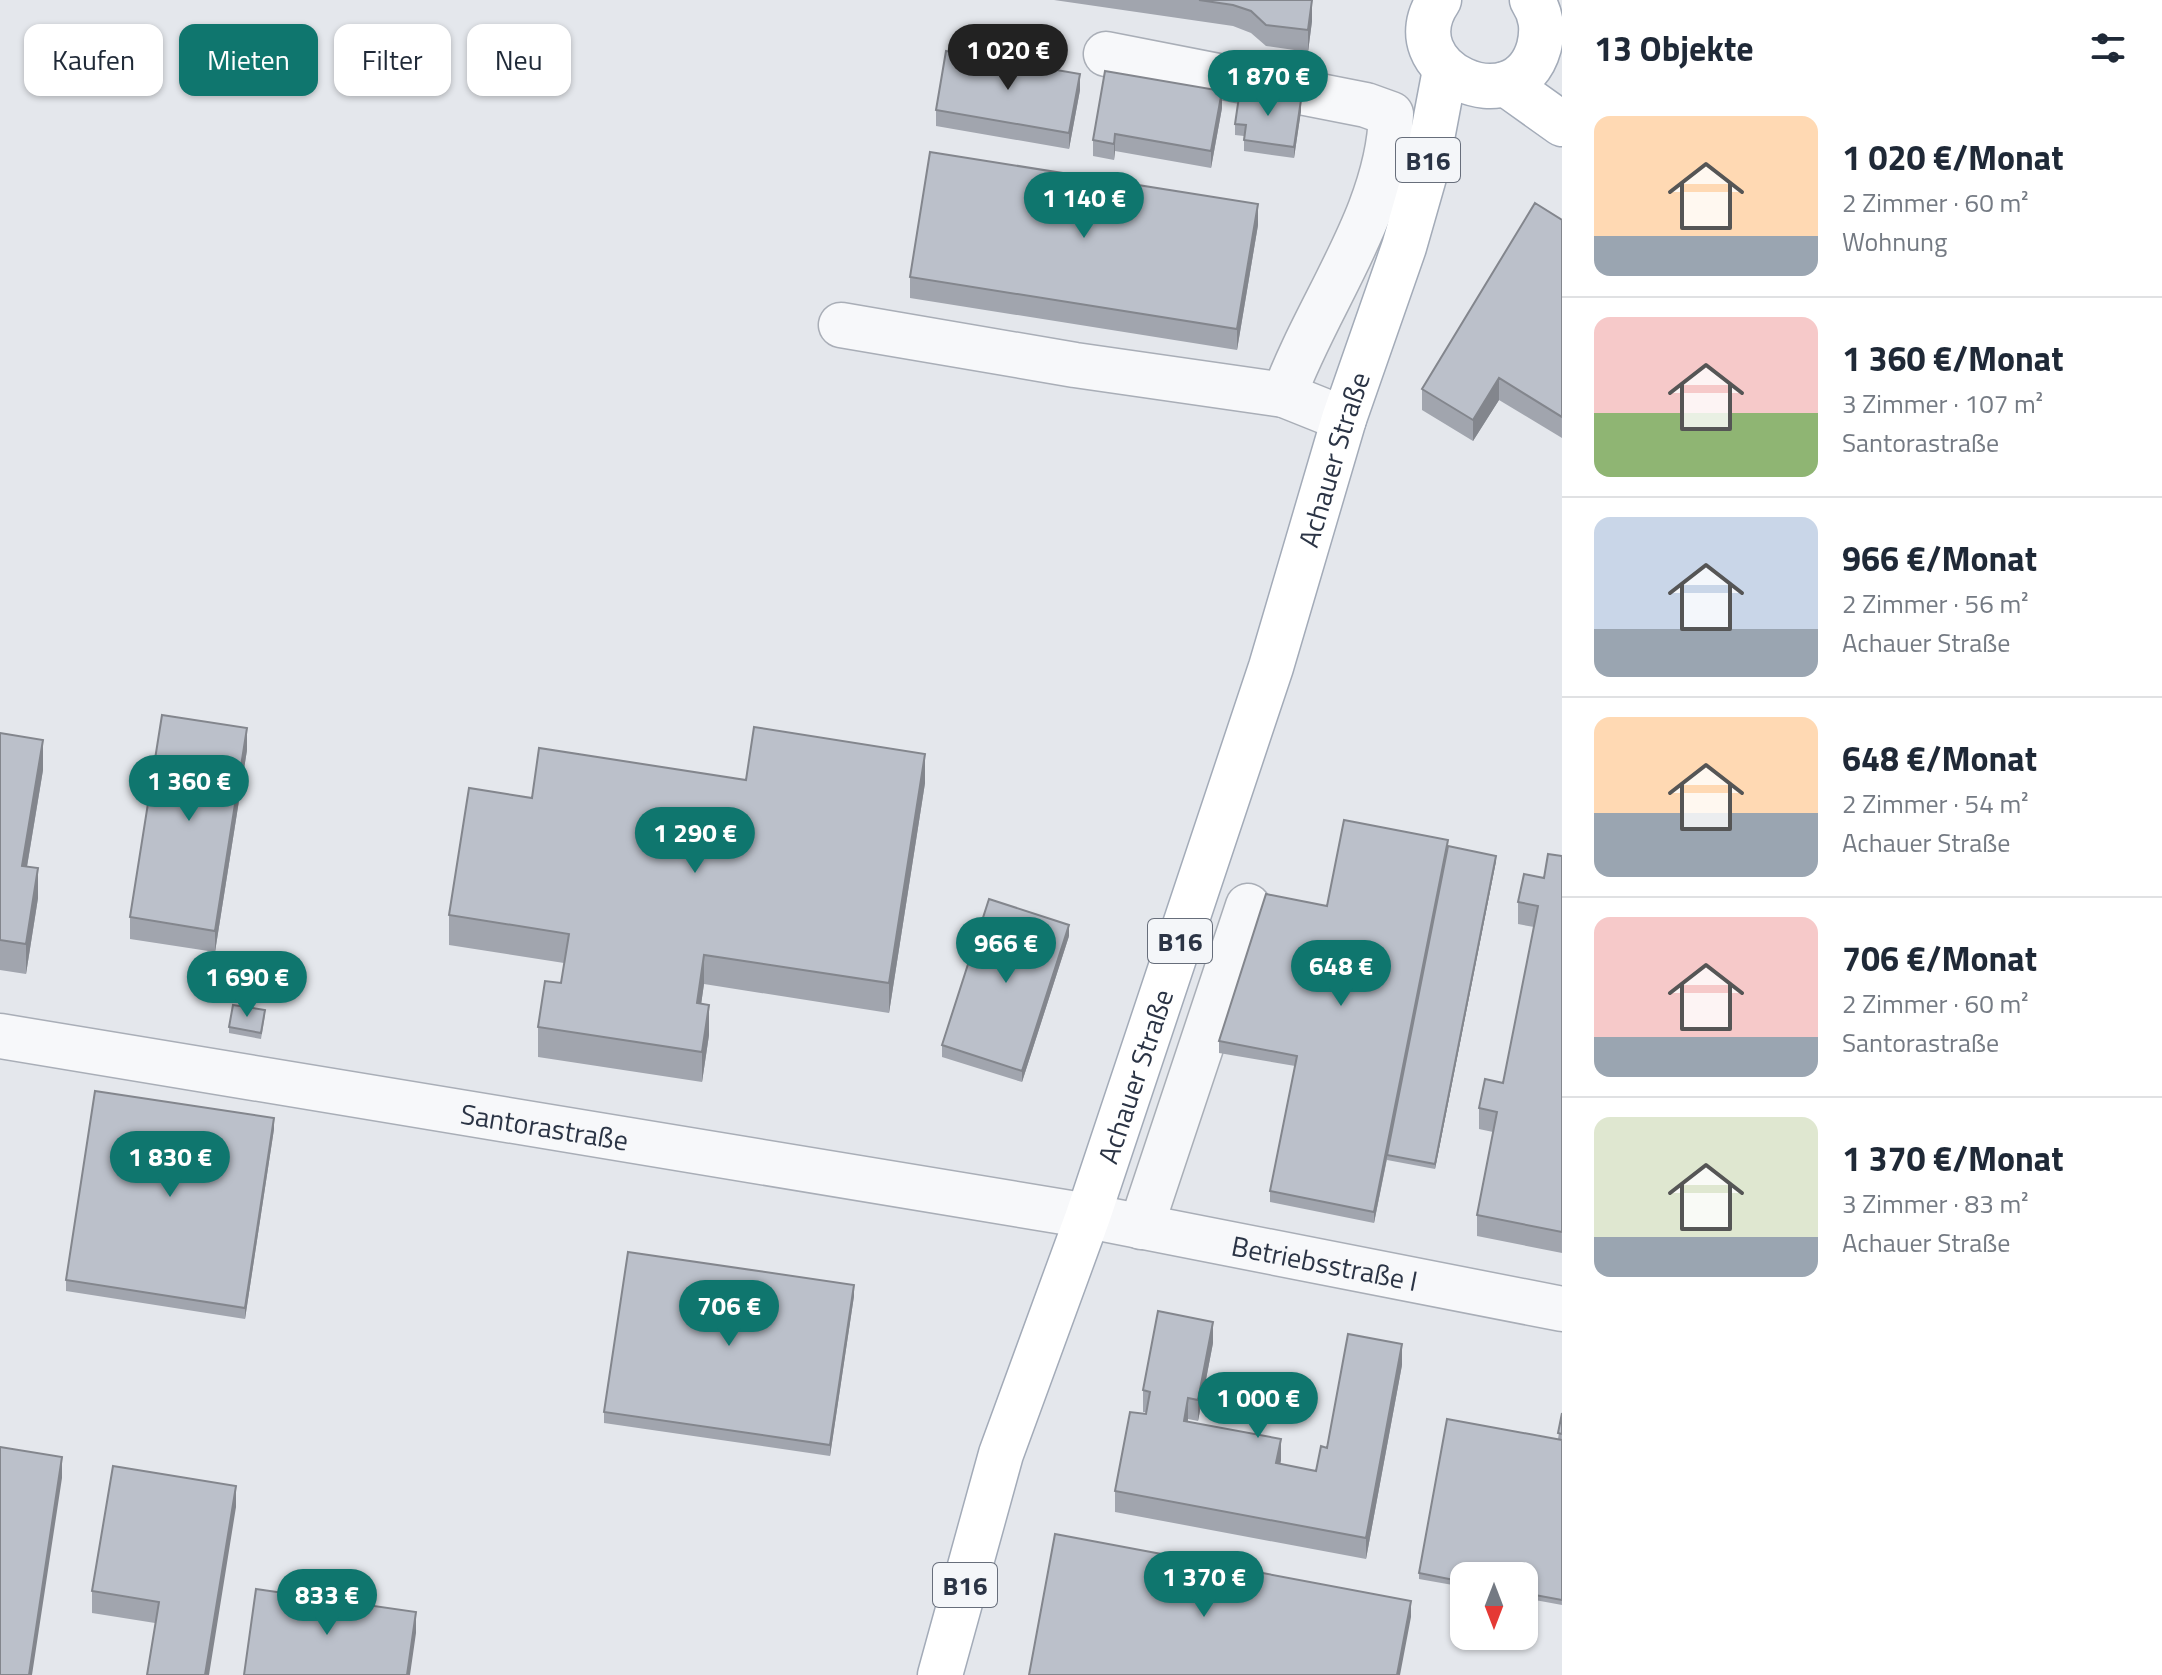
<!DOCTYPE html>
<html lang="de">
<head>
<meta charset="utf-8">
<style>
	:root { --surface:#fff; --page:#f2f2f3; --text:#1f2937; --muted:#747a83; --line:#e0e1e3; --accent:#0f766e }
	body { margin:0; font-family:"Titillium Web",sans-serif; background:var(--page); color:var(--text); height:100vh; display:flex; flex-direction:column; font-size:30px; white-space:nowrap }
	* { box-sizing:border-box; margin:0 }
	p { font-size:26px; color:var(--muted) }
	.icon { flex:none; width:44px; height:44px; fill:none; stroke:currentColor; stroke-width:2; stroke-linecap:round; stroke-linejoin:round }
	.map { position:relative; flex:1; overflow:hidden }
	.sheet { display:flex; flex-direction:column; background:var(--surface); width:600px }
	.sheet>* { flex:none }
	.banner { position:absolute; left:24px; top:24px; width:760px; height:72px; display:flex; gap:16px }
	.needle { width:52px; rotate:180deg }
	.controls { position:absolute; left:1450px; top:1562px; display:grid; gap:16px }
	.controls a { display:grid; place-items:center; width:88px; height:88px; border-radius:16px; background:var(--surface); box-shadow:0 2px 6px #0004; font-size:40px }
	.price { position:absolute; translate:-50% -68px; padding:0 18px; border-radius:28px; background:var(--accent); color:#fff; font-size:26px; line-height:52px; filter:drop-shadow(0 2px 4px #0008) }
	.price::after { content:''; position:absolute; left:50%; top:48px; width:24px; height:18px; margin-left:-12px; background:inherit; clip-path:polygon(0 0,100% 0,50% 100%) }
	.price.selected { background:#222; color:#fff }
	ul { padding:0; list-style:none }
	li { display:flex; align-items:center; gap:24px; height:200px; padding:0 32px }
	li+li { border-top:2px solid var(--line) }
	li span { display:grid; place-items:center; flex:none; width:224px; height:160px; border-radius:16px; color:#555 }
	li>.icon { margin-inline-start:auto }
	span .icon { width:96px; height:96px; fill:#fffc; stroke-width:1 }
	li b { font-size:34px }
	h2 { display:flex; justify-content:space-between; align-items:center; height:96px; padding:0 32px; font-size:34px }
	.tag { padding:0 28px; border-radius:16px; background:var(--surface); box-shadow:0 2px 6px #0004; font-size:28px; line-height:72px }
	.tag.selected { background:var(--accent); color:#fff }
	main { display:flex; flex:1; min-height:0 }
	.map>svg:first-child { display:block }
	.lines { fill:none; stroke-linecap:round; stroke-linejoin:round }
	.minor-casing { stroke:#a9aeb7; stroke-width:47 }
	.major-casing { stroke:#a3abb8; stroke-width:47 }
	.minor { stroke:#f7f8fa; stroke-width:44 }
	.major { stroke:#fff; stroke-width:44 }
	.wall { fill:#a1a5ae }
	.shaded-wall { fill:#83868d }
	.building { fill:#bbc0ca; stroke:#83868d; stroke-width:2 }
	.labels { text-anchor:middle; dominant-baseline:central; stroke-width:7; stroke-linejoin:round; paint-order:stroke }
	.shield { fill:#f4f6f9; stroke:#676e7b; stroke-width:2 }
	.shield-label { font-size:26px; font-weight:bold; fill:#2b3445 }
	.street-label { font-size:28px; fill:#2b3445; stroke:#f4f6f9 }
</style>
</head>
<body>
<main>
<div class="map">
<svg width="1562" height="1675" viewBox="0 0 1562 1675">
	<rect width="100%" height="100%" fill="#e4e7ec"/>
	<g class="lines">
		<g class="minor-casing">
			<g id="minor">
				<path d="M1106,54L1366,105L1391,114C1389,212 1317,304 1284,395L1344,419"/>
				<path d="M841,325L1075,365L1284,395"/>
				<path id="s1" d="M0,1036L1088,1216L1562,1309"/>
				<path d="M1141,1227L1248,906"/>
			</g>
		</g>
		<g class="major-casing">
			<g id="major">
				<path d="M1439,0C1391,70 1517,127 1539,47C1543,30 1542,15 1532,0"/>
				<path d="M1506,84L1562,124"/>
				<path id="s2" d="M940,1675L1001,1454L1088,1216L1271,667L1344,419L1404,247L1426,170L1445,70"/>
			</g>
		</g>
		<use href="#minor" class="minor"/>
		<use href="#major" class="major"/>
	</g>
	<path class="wall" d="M1054,0H1312V21L1308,52L1266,46L1251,33L1233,26Z
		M1080,90L1069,149L936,126V110Z
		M1222,108L1211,168L1115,151L1114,160L1093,156V140Z
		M1301,111L1294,158L1244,151V136L1235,135V124Z
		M1562,220V438L1499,400L1473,441L1422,410V389Z
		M1258,225L1237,350L910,298V277Z
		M0,733L43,770L27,867L38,898L26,974L0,970Z
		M247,750L215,952L130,939V917Z
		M746,780L925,783L889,1013L704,984L701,1004L709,1035L702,1082L538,1057V1027L561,983L564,963L449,945V915L532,798Z
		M1448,846L1496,861L1435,1169L1387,1160V1159L1374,1223L1270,1202V1191L1295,1066L1219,1053V1041L1327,906Z
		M1562,856V1253L1477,1236V1215L1493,1132L1479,1129V1108L1503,1083L1534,927L1518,924V902L1544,878Z
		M1069,936L1022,1082L942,1057V1045Z
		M265,1015L261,1039L229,1033V1027Z
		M274,1129L245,1319L66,1291V1280Z
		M854,1296L830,1456L604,1423V1412Z
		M1213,1343L1198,1421L1188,1419V1422L1281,1460L1280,1464L1316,1471L1327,1448L1402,1365L1366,1559L1115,1512V1491L1146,1414L1147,1412H1143V1390Z
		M1562,1413V1605L1524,1598V1576H1464V1587L1419,1579V1573L1558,1439Z
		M236,1507L155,1623L92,1613V1591Z"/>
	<path class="shaded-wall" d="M1312,0V21L1308,52V30Z
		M1080,74V90L1069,149V133Z
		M1222,91V108L1211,168V151Z
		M1301,100V111L1294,158V147Z
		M1115,134V151L1114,160V144Z
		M1258,204V225L1237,350V329Z
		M1499,378V400L1473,441V420Z
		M247,728V750L215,952V931Z
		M43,740V770L22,896V866Z
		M925,754V783L889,1013V983Z
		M1448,840V852L1374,1223V1212Z
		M1496,856V861L1435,1169V1164Z
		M38,868V898L26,974V944Z
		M1069,925V936L1022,1082V1071Z
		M704,955V984L697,1033V1003Z
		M709,1005V1035L702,1082V1052Z
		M274,1118V1129L245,1319V1308Z
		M854,1285V1296L830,1456V1445Z
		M1213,1322V1343L1198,1421V1400Z
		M1402,1344V1365L1366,1559V1538Z
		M1188,1398V1419L1184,1443V1421Z
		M1281,1439V1460L1276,1484V1463Z
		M62,1457V1478L32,1675H29Z
		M236,1486V1507L209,1675H205Z
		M1411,1601V1617L1400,1675H1397Z
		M416,1612V1633L410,1675H407Z"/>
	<path class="building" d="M1199,0H1312L1308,30L1266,25L1251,11L1233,5Z
		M946,51L1080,74L1069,133L936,110Z
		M1105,71L1222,91L1211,151L1115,134L1114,144L1093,140Z
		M1240,90L1301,100L1294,147L1244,140L1246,125L1235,124Z
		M930,152L1258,204L1237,329L910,277Z
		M1535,203L1562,220V417L1499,378L1473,420L1422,389Z
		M162,715L247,728L215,931L130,917Z
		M754,727L925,754L889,983L704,955L697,1003L709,1005L702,1052L538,1027L545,981L561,983L569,934L449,915L469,788L532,798L539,748L746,780Z
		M0,733L43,740L22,866L38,868L26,944L0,940Z
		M1344,820L1448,840L1374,1212L1270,1191L1297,1056L1219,1041L1266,894L1327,906Z
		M1448,846L1496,856L1435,1164L1387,1155Z
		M1548,854L1562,856V1232L1477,1215L1497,1112L1479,1108L1485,1079L1503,1083L1538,906L1518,902L1524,874L1544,878Z
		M989,899L1069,925L1022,1071L942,1045Z
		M233,1005L265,1010L261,1033L229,1027Z
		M95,1091L274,1118L245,1308L66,1280Z
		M628,1252L854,1285L830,1445L604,1412Z
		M1158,1311L1213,1322L1198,1400L1188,1398L1184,1421L1281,1439L1276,1463L1316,1471L1321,1446L1327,1448L1348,1334L1402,1344L1366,1538L1115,1491L1130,1412L1146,1414L1150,1392L1143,1390Z
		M1562,1413V1434L1558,1433Z
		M1447,1419L1562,1440V1600L1524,1593V1576H1464V1582L1419,1573Z
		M0,1447L62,1457L29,1675H0Z
		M113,1466L236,1486L205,1675H147L159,1602L92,1591Z
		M1055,1534L1411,1601L1397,1675H1029Z
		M256,1589L416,1612L407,1675H244Z"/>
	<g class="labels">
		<g class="shield">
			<rect x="1396" y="138" width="64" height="44" rx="6"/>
			<rect x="1148" y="919" width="64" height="44" rx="6"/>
			<rect x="933" y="1563" width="64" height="44" rx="6"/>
		</g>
		<g class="shield-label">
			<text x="1428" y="160">B16</text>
			<text x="1180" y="941">B16</text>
			<text x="965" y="1585">B16</text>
		</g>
		<g class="street-label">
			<text stroke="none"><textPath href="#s2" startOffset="1278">Achauer Straße</textPath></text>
			<text stroke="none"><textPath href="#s2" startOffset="630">Achauer Straße</textPath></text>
			<text stroke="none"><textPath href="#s1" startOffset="552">Santorastraße</textPath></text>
			<text stroke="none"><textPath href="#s1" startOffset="1344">Betriebsstraße I</textPath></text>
		</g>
	</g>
</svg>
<div class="controls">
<a><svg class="needle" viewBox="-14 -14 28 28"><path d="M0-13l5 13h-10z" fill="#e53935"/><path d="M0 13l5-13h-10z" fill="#747a83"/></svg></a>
</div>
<b class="price selected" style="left:1008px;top:92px">1 020 €</b>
<b class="price" style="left:1268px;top:118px">1 870 €</b>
<b class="price" style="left:1084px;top:240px">1 140 €</b>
<b class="price" style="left:189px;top:823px">1 360 €</b>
<b class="price" style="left:695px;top:875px">1 290 €</b>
<b class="price" style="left:1006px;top:985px">966 €</b>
<b class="price" style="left:1341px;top:1008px">648 €</b>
<b class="price" style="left:247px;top:1019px">1 690 €</b>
<b class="price" style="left:170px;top:1199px">1 830 €</b>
<b class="price" style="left:729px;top:1348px">706 €</b>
<b class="price" style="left:1258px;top:1440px">1 000 €</b>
<b class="price" style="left:1204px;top:1619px">1 370 €</b>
<b class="price" style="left:327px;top:1637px">833 €</b>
<div class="banner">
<a class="tag">Kaufen</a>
<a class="tag selected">Mieten</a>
<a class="tag">Filter</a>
<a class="tag">Neu</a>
</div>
</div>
<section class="sheet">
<h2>13 Objekte<svg class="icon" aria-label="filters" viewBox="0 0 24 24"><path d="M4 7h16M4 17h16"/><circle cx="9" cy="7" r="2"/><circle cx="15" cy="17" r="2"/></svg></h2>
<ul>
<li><span style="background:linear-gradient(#ffd9b3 75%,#9aa5b1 0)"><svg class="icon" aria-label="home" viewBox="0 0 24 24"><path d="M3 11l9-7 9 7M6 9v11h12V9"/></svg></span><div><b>1 020 €/Monat</b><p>2 Zimmer · 60 m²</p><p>Wohnung</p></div></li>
<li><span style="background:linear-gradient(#f6c9c9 60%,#8fb573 0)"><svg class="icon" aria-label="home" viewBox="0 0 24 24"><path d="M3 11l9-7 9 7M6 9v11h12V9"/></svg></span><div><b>1 360 €/Monat</b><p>3 Zimmer · 107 m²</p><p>Santorastraße</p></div></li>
<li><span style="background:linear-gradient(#c9d6e8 70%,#9aa5b1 0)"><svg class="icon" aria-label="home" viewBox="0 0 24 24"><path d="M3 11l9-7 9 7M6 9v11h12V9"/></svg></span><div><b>966 €/Monat</b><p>2 Zimmer · 56 m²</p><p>Achauer Straße</p></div></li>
<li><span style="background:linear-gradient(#ffd9b3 60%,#9aa5b1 0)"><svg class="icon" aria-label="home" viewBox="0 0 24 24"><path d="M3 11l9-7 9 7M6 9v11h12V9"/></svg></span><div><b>648 €/Monat</b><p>2 Zimmer · 54 m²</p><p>Achauer Straße</p></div></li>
<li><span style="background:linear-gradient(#f6c9c9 75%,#9aa5b1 0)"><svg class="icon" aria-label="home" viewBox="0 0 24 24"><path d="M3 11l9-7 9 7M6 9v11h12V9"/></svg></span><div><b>706 €/Monat</b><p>2 Zimmer · 60 m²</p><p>Santorastraße</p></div></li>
<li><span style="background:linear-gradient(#dfe7d0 75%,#9aa5b1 0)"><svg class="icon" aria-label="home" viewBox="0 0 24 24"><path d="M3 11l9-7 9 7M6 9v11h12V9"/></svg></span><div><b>1 370 €/Monat</b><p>3 Zimmer · 83 m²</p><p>Achauer Straße</p></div></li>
</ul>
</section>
</main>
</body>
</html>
